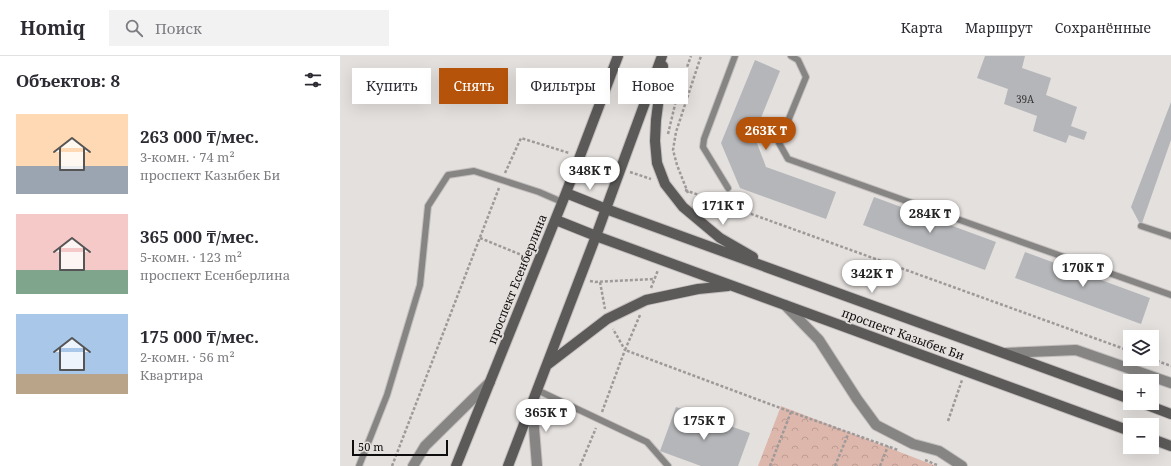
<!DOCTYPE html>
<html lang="ru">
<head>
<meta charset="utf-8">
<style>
	:root { --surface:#fff; --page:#f2f2f3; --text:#2b2b33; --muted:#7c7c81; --line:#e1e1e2; --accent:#b45309 }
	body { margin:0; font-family:"Noto Serif",serif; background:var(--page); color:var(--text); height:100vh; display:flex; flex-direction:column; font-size:15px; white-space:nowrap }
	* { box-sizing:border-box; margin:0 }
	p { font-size:13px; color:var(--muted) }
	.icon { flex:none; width:22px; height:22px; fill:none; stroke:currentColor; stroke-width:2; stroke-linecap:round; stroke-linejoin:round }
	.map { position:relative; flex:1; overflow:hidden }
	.panel { display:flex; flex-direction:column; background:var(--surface); width:340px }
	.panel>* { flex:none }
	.guide { position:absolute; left:12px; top:12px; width:380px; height:36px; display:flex; gap:8px }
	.tools { position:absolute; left:783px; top:274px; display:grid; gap:8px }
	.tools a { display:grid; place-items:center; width:36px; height:36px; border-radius:0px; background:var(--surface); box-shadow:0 4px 16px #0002; font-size:20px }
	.scale { position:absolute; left:12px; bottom:10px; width:96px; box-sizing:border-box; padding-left:4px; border:2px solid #0f0d0d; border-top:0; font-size:11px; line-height:14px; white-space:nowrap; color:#0f0d0d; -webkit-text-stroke:3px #e4e0de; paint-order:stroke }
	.price { position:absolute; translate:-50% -34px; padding:0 9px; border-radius:14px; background:#fff; color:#222; font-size:13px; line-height:26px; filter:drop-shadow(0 1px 2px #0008) }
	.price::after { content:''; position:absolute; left:50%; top:24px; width:12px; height:9px; margin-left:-6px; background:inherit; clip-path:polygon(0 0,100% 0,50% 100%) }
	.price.current { background:var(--accent); color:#fff }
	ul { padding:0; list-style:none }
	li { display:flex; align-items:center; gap:12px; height:100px; padding:0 16px }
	li span { display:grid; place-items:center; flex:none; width:112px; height:80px; border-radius:0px; color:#555 }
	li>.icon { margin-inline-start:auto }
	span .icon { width:48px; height:48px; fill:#fffc; stroke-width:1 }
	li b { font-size:17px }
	h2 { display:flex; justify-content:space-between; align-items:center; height:48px; padding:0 16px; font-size:17px }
	.tag { padding:0 14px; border-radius:0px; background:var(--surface); box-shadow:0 4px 16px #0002; font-size:14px; line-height:36px }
	.tag.current { background:var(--accent); color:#fff }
	header { display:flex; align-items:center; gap:24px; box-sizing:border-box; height:56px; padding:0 20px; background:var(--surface); border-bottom:1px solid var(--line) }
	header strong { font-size:19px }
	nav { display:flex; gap:22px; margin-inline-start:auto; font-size:14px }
	.search { width:280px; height:36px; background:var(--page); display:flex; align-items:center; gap:10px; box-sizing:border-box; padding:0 14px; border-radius:0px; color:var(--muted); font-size:15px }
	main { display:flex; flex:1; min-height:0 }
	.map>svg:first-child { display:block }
	.park { fill:url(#park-crowns) }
	.building { fill:#b5b6b9 }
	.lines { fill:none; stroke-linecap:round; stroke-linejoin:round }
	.lane-casing { stroke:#c2bebd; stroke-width:8 }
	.street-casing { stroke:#c2bebd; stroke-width:12 }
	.secondary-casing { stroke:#c2bebd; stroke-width:12 }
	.path { stroke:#9e9a99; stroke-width:2.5; stroke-dasharray:3 2; stroke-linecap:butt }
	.lane { stroke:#868584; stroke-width:6 }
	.street { stroke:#868584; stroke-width:10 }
	.secondary { stroke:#5c5959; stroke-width:10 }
	.labels { text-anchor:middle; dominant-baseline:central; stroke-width:3.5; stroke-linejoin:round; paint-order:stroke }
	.number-label { font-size:10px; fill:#383738 }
	.street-label { font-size:12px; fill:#0f0d0d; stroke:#e4e0de }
</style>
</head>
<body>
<header>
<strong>Homiq</strong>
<div class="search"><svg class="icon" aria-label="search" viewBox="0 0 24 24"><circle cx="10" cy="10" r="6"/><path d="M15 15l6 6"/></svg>Поиск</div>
<nav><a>Карта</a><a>Маршрут</a><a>Сохранённые</a></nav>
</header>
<main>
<section class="panel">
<h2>Объектов: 8<svg class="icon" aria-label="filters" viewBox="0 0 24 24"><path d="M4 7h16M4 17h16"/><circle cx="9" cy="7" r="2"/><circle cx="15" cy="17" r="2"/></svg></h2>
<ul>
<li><span style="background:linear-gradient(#ffd9b3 65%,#9aa5b1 0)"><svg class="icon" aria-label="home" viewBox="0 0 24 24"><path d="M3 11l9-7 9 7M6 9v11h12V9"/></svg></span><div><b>263 000 ₸/мес.</b><p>3-комн. · 74 m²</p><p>проспект Казыбек Би</p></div></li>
<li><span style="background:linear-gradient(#f6c9c9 70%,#7fa58c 0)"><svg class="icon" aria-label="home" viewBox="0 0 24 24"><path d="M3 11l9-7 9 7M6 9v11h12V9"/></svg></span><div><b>365 000 ₸/мес.</b><p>5-комн. · 123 m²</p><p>проспект Есенберлина</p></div></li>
<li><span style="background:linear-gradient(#a9c7e8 75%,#b9a48a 0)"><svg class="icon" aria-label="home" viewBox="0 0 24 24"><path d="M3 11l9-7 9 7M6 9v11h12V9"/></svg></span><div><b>175 000 ₸/мес.</b><p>2-комн. · 56 m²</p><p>Квартира</p></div></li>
</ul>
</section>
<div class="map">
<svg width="831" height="410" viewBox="0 0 831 410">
	<defs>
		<pattern id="park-crowns" width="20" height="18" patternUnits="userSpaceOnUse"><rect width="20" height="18" fill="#ddb7ac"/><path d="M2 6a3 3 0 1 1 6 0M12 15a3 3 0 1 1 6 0" fill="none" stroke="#bc9c93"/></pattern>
	</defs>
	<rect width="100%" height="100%" fill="#e4e0de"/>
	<path class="park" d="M441,350L596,410H418Z"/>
	<path class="building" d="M645,0H685L682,12L711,22L706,39L737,51L731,70L747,76L744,84L729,79L726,87L693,75L697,60L664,48L668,33L637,22Z
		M415,4L440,15L414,79L426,111L496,136L486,163L400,132L381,87Z
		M831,46V84L801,170L791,151Z
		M534,141L656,186L645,214L523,169Z
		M685,196L810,242L801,268L675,222Z
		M336,351L410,377L398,410H361L320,395Z"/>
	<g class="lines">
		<g class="lane-casing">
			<path id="lane" d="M451,0L458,4L466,21L439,87L448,103L831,239
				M388,132L363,91L364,83L395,0
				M801,170L831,180
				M197,334L307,386L328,410
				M19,410L47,339L80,229L88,150L108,119L134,115L199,136L222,146"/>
		</g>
		<g class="street-casing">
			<path id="street" d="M445,249L479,284L517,343L536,369L573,388L599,395L622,410
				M665,297L736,294L831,327
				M192,347L197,410
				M73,410L85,390L150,326"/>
		</g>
		<g class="secondary-casing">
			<path id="secondary" d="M323,10L316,64L315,85L317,107L325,128L343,151L380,182L413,201
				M226,137L266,153L790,343
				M216,164L256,180L790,375
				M207,309L267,263L306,244L358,233L388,230
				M802,347L831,358
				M812,383L831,390
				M116,410L226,137L278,0
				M168,410L256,180L322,0"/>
		</g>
		<path class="path" d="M328,78L338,36L351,0
			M290,116L311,123
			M165,117L181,82L229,97
			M345,134L790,295
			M348,137L337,109L333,94L336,76L361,0
			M140,182L189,202
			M250,225L255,226L314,223
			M260,226L265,253
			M311,232L318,214
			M300,259L285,294L451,356L558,394
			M812,303L831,310
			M262,356L279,310L285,294L273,273
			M608,365L622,324
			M585,404L597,409
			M52,410L159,132
			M240,410L256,372
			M430,410L451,356
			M495,410L509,376
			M540,410L548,390"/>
		<use href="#lane" class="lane"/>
		<use href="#street" class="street"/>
		<use href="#secondary" class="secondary"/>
	</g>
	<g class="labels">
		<g class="number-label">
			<text x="685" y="43">39А</text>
		</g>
		<g class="street-label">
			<text transform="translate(177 223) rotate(-68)">проспект Есенберлина</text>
			<text transform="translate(563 278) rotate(20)">проспект Казыбек Би</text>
		</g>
	</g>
</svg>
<div class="tools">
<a><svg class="icon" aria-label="layers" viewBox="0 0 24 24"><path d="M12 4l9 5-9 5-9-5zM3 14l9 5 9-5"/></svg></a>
<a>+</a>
<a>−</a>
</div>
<div class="scale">50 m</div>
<b class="price current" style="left:426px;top:95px">263K ₸</b>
<b class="price" style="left:250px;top:135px">348K ₸</b>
<b class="price" style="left:383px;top:170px">171K ₸</b>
<b class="price" style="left:590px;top:178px">284K ₸</b>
<b class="price" style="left:743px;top:232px">170K ₸</b>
<b class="price" style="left:532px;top:238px">342K ₸</b>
<b class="price" style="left:206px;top:377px">365K ₸</b>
<b class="price" style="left:364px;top:385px">175K ₸</b>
<div class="guide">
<a class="tag">Купить</a>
<a class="tag current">Снять</a>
<a class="tag">Фильтры</a>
<a class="tag">Новое</a>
</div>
</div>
</main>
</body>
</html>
